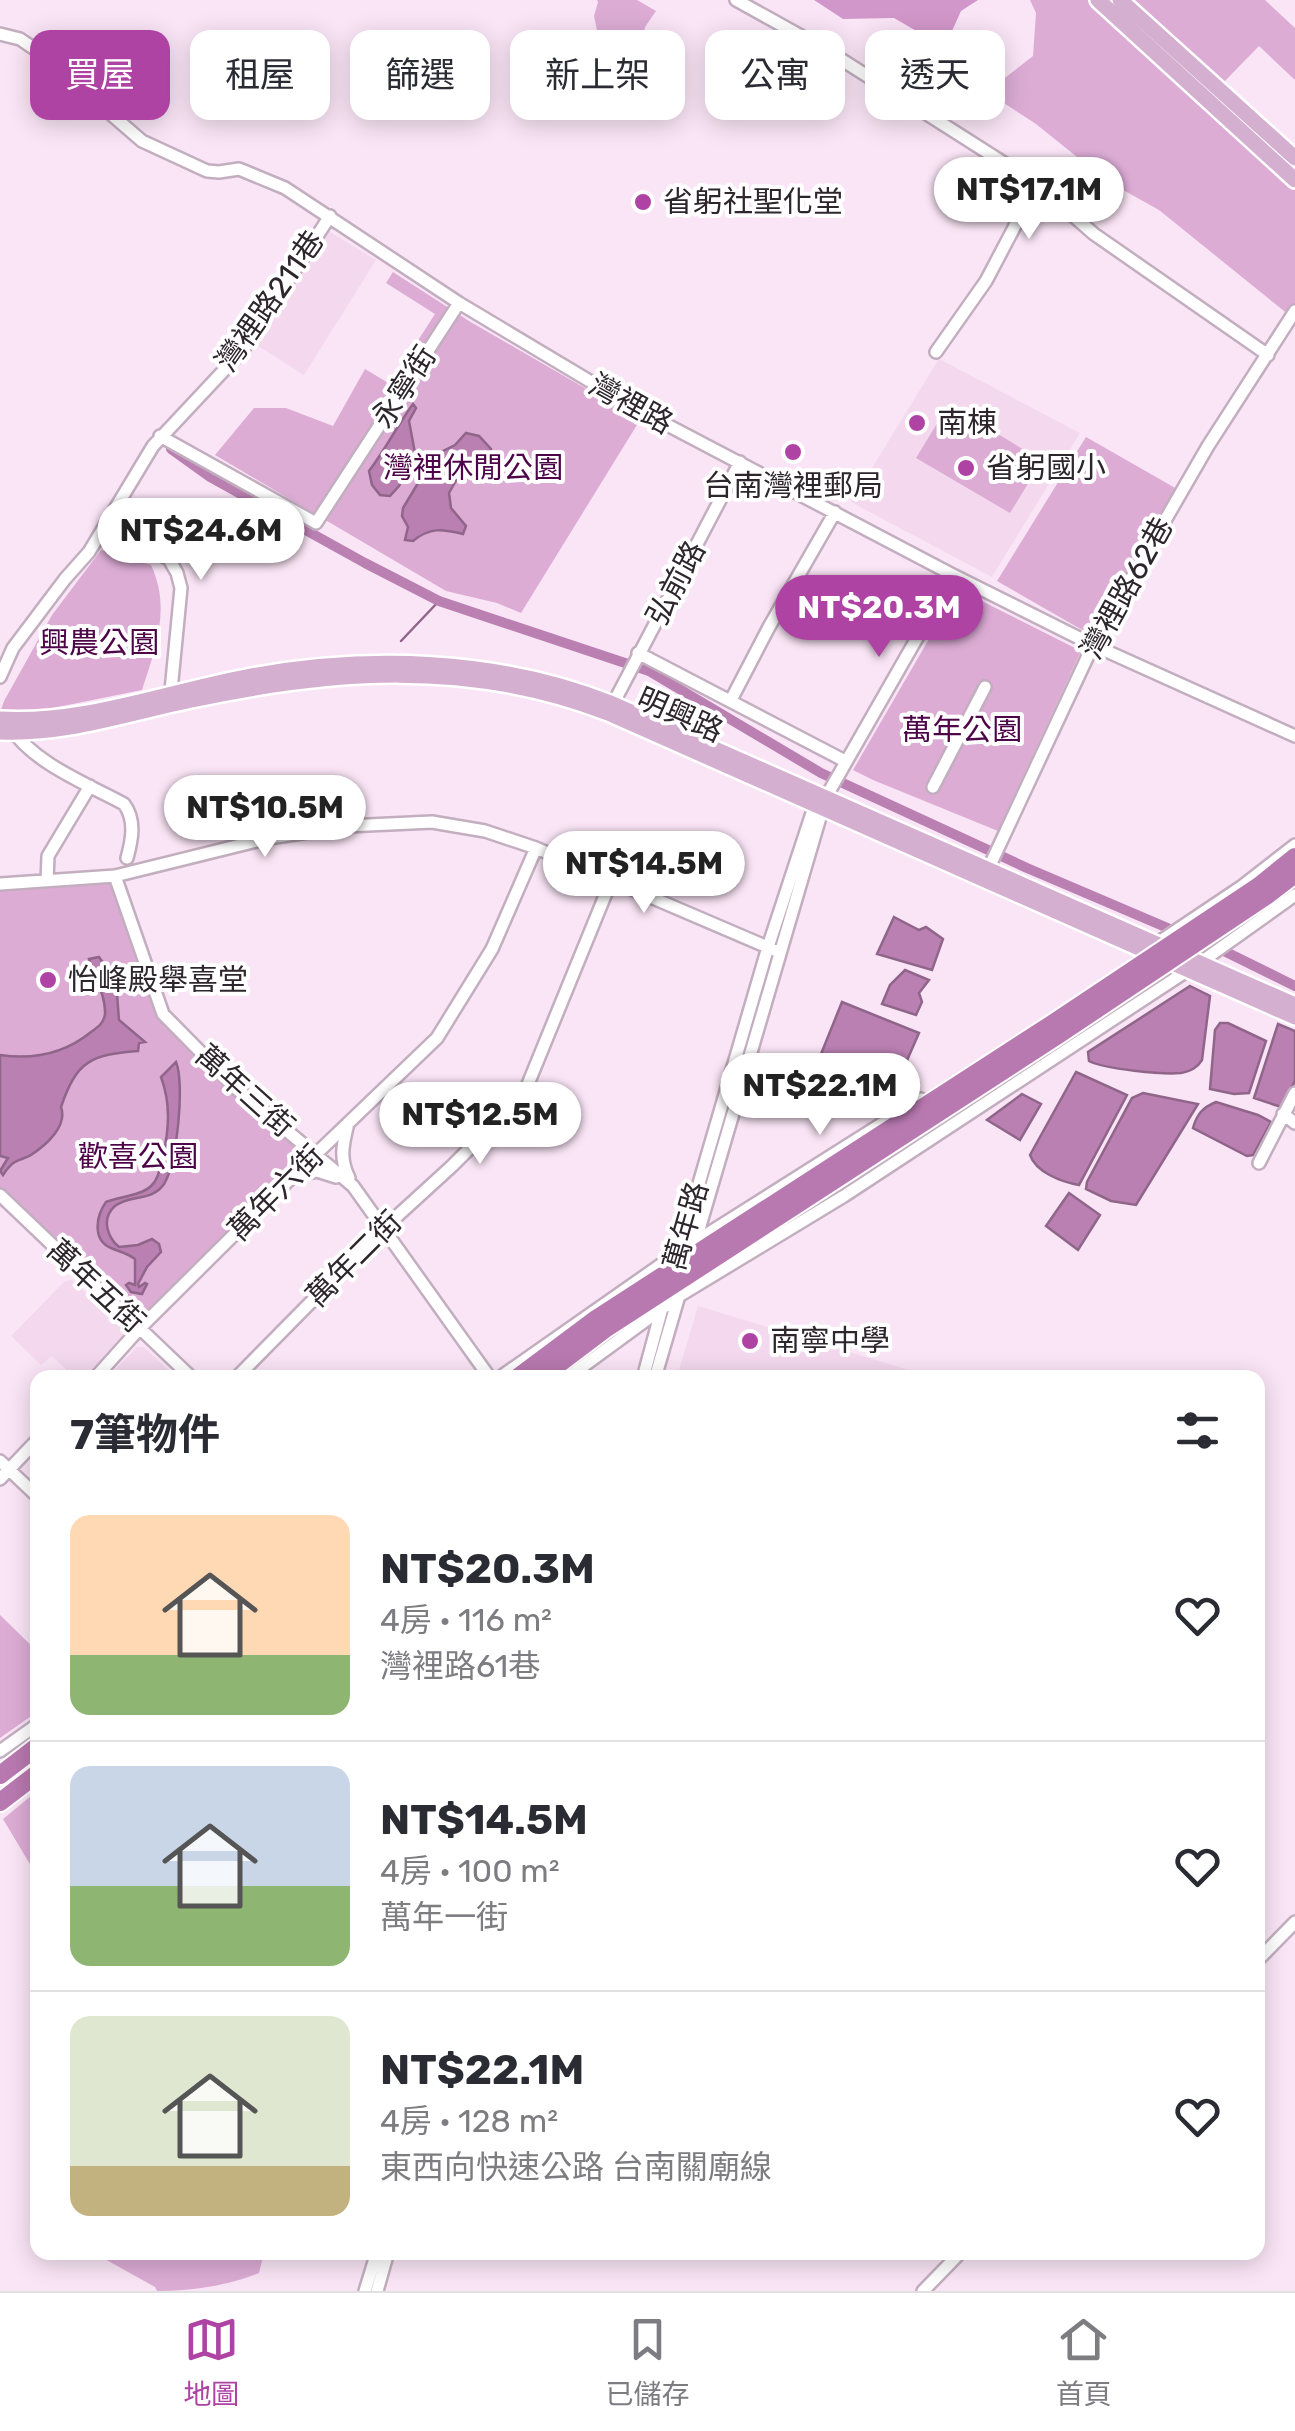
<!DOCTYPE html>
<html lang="zh-TW">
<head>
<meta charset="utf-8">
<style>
	:root { --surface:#fff; --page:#f7f7f7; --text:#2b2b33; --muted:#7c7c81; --line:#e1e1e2; --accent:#ae43a4 }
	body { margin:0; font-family:Rubik,"Noto Sans TC",sans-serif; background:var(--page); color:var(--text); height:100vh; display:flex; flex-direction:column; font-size:38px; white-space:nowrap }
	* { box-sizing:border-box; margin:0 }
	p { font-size:32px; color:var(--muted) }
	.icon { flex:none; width:55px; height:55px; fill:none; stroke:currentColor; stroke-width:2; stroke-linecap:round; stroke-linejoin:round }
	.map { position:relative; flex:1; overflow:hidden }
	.details { position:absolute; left:30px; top:1370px; width:1235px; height:890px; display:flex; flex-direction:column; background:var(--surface); border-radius:20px; box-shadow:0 5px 25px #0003 }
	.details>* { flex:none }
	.guide { position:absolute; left:30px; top:30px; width:1235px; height:90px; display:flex; gap:20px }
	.price { position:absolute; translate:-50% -85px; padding:0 22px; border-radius:35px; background:#fff; color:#222; font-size:32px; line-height:65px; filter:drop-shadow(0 2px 5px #0008) }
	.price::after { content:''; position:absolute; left:50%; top:60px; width:30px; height:22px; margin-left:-15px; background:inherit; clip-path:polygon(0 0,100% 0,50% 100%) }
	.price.current { background:var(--accent); color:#fff }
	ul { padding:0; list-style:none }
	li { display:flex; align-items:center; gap:30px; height:250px; padding:0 40px }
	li+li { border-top:2px solid var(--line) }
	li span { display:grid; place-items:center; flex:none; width:280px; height:200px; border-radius:20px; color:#555 }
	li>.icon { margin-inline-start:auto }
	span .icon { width:120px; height:120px; fill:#fffc; stroke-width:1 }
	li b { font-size:42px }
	h2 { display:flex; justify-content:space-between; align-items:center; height:120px; padding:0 40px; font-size:42px }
	.tag { padding:0 35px; border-radius:20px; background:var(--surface); box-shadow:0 5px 25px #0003; font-size:35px; line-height:90px }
	.tag.current { background:var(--accent); color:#fff }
	.menu { display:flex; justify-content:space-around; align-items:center; height:140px; border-top:2px solid var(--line); background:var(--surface); font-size:28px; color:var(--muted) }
	.menu a { display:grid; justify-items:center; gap:5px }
	.menu .current { color:var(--accent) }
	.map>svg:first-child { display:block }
	.built { fill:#f3d8ee }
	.green { fill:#dcacd5 }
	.forest { fill:#d297ca }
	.water { fill:#ba80b2; stroke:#90658a; stroke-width:2.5 }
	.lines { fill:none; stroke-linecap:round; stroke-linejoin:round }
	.stream { stroke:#90658a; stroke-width:2.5 }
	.canal { stroke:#ba80b2; stroke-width:10 }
	.minor-casing { stroke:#c2aebf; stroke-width:16 }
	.major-casing { stroke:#fff; stroke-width:20 }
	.highway-casing { stroke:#fff; stroke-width:22 }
	.minor { stroke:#fff; stroke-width:11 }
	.major { stroke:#d4afd0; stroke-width:15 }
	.highway { stroke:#b879b0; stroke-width:18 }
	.highway-bridge-casing { stroke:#fff; stroke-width:22; stroke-linecap:butt }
	.highway-bridge { stroke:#b879b0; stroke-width:18 }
	.poi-dot { fill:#ae43a4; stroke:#fff; stroke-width:4 }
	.labels { text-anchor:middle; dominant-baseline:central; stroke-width:8; stroke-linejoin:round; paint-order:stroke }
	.poi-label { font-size:30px; fill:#2e262d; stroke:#fff; text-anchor:start }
	.street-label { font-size:30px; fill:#2e262d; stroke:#fff }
	.park-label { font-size:30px; fill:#4d0449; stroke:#fff }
</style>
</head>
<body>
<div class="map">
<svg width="1295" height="2291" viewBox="0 0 1295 2291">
	<rect width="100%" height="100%" fill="#fae5f6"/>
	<path class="built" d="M327,230L376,260L304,375L255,344Z
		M939,359L1080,433L992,577L851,502Z
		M72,1280L123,1328V1339L86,1377H74L52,1356L41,1365L11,1336L64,1282Z
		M698,1306L925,1375V1377H677Z
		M137,1347H144L176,1377H108Z"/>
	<path class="green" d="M597,0H637L656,11L645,27L644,33L658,42L653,50L642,43L628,64L622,59L631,42L617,31L608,36L598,35L594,16L598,2Z
		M1030,0H1088L1295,186V305L1289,315L1159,210L1107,181L1036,124L987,92L1033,56L1036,13Z
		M1134,0H1265L1295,28V80L1259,46L1224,82Z
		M393,272L469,321L640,420L521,613L497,603L446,591L215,455L254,408H286L333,426L365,369L390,384L435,314L386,283Z
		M949,404L1042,461L1010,513L916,458Z
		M1086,437L1177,489L1091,635L997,581Z
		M101,550L151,565C171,608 156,647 142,690L48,709L0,713L4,701L52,615Z
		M958,589L1081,651L998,831L873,780L853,770Z
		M115,876L163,1014L315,1154L140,1328L0,1195V884Z
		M0,1615L38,1652L37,1712L0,1738Z
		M37,1791V1876L3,1819Z
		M94,2253H264L259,2273C225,2286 193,2291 157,2291L155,2287Z"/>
	<path class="forest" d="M814,0H978L961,11L952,31L937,43L894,18L843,19Z"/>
	<path class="water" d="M413,404L416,408L409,421L415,453L399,486L390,496L380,495L372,485L369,471C385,450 397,426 413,404Z
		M466,433L479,436L491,449L487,457L462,470L449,493L451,508L466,526L463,534C442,529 430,527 413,541L405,540L408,527L402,516L403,508L435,455L455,445Z
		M894,917L919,930L926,927L943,939L932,970L877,954Z
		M99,957L116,981L119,1020L145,1042L139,1043L138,1051C91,1055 77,1060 61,1107C68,1126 46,1145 31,1155C26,1158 20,1159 15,1162C11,1164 5,1172 3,1175L0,1171L8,1158L0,1156V1055C34,1060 64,1054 91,1032C98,1027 104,1023 105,1014C106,996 94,976 89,959Z
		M905,970L929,980L919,993L922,1002L916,1015L882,1004L890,985Z
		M1190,986L1210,996L1202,1060C1197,1068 1191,1071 1181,1073C1164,1075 1104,1069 1089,1061L1088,1052Z
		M842,1002L919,1033L894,1090L885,1098L819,1059Z
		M1220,1023H1228L1266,1041L1249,1093L1234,1094L1210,1089L1215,1030Z
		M1278,1024L1295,1031V1081L1281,1107L1254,1098Z
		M176,1062C185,1083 177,1164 164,1184C152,1202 130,1194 115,1206C101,1218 107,1237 119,1247L138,1245L152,1239L159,1244L161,1252L147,1267L138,1284L139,1287L145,1283L147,1284L142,1294L131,1292L126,1285L129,1283L135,1285V1259C127,1253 120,1252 111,1248C92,1240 96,1216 106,1202C119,1197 142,1195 151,1186C159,1179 160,1166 163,1156C169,1129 171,1104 161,1077Z
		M1076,1072L1127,1095L1079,1185C1061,1182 1036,1172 1030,1155Z
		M1143,1093L1198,1104L1136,1205L1111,1201L1086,1189L1087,1182L1132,1098Z
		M1022,1094L1041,1104L1020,1140L987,1120Z
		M1216,1102L1258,1115L1271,1122L1253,1155L1247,1156L1193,1128C1197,1114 1202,1108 1216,1102Z
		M1069,1193L1100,1215L1078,1250L1046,1226Z"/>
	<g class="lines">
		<path class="stream" d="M401,641L439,601"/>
		<path class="canal" d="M171,449L210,477L365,563L439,601L649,671L821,773L1027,868L1170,929
			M1224,951L1295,986"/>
		<g class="minor-casing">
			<path id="minor" d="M736,0L828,51L1037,184L1094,234L1268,355
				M0,34L20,39L39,52L142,141L207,171L219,172L239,169L285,188L459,303L633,407L953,575L1093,645L1295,736
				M936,352L986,281L1037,184
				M160,436L316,523L459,303
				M105,525L169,559L177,573L181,588L170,701
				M638,653L845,761
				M0,677L13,648L65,579L89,552L153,446L243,350L330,216
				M731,700L769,627L835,512
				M613,704L740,462
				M11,728C33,763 89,785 124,804C136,820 132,840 127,858
				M933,787L985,687
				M115,876L163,1014L237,1089L353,1186L490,1378
				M985,876L1093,645L1208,446L1295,311
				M47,881L48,856L90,786
				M0,884L115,876L269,838L347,826L432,822L485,831L536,848L779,952
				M1153,946L1241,887L1295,845
				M1283,1114L1295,1123
				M348,1123C343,1144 339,1158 349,1178
				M1259,1163L1295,1093
				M296,1176L317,1171L336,1177
				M0,1195L192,1378
				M695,1243L826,797L953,575
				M679,1252L768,947L815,804L818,802
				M95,1378L140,1328L292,1177L437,1038L492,949L536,848
				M236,1378L383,1229L452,1166L524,1094L611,881
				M499,1378L679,1252L921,1099
				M567,1378L679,1296L844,1196L1208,957L1295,895
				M643,1378L662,1308
				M655,1378L678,1299
				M0,1461L38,1497
				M0,1479L38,1439
				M0,1751L38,1724
				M1258,1960L1295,1922
				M365,2291L377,2252
				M377,2291L388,2252
				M923,2291L961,2252"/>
		</g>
		<g class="major-casing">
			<path id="major" d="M1098,0L1295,180
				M1120,0L1295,158
				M0,719C83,724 166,692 246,677C367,654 498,658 613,704L1295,1005
				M0,732C65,735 125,714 187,701C330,670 469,659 608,713L1295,1017"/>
		</g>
		<g class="highway-casing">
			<path id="highway" d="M0,1775L38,1746
				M0,1802L38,1773"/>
		</g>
		<use href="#minor" class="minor"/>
		<use href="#major" class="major"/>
		<use href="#highway" class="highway"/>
		<g class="highway-bridge-casing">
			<path id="highway-bridge" d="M517,1378L596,1319L1052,1024L1259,886L1295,857
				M540,1378L605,1329L1058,1035L1266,896L1295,874"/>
		</g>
		<use href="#highway-bridge" class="highway-bridge"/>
	</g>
	<g class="poi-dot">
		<circle cx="643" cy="202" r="10"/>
		<circle cx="917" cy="423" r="10"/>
		<circle cx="793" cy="452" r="10"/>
		<circle cx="966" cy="468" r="10"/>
		<circle cx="48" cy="980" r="10"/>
		<circle cx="750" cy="1341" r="10"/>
	</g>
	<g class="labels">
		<g class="poi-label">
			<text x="663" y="202">省躬社聖化堂</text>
			<text x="937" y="423">南棟</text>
			<text x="986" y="468">省躬國小</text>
			<text x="793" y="486" text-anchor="middle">台南灣裡郵局</text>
			<text x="68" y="980">怡峰殿舉喜堂</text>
			<text x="770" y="1341">南寧中學</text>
		</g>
		<g class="street-label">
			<text transform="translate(270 301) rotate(-55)">灣裡路211巷</text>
			<text transform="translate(404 387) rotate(-57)">永寧街</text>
			<text transform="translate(631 404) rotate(29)">灣裡路</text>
			<text transform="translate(676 583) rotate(-62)">弘前路</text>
			<text transform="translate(1127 588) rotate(-61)">灣裡路62巷</text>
			<text transform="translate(680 715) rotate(24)">明興路</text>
			<text transform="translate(245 1091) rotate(42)">萬年三街</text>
			<text transform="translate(276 1193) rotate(-45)">萬年六街</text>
			<text transform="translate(686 1226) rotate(-74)">萬年路</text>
			<text transform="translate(354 1259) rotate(-45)">萬年二街</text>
			<text transform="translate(96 1286) rotate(43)">萬年五街</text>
		</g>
		<g class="park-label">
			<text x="473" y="468">灣裡休閒公園</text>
			<text x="99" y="643">興農公園</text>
			<text x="962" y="730">萬年公園</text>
			<text x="138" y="1157">歡喜公園</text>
		</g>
	</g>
</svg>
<b class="price" style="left:1029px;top:242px">NT$17.1M</b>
<b class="price" style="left:201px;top:583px">NT$24.6M</b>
<b class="price current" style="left:879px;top:660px">NT$20.3M</b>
<b class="price" style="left:265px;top:860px">NT$10.5M</b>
<b class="price" style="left:644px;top:916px">NT$14.5M</b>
<b class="price" style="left:820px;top:1138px">NT$22.1M</b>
<b class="price" style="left:480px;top:1167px">NT$12.5M</b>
<div class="guide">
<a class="tag current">買屋</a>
<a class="tag">租屋</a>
<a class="tag">篩選</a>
<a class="tag">新上架</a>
<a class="tag">公寓</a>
<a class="tag">透天</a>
</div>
<section class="details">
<h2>7筆物件<svg class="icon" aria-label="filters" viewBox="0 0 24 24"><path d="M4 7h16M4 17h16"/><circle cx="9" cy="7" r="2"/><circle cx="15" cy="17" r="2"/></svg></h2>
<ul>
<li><span style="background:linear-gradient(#ffd9b3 70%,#8fb573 0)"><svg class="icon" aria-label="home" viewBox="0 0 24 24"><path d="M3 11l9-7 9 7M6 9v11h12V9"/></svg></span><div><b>NT$20.3M</b><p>4房 · 116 m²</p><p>灣裡路61巷</p></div><svg class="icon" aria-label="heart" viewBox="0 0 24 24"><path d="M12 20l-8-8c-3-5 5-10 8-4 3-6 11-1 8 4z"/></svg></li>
<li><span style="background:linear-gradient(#c9d6e8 60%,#8fb573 0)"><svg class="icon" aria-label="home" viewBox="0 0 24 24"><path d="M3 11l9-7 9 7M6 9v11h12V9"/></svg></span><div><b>NT$14.5M</b><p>4房 · 100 m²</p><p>萬年一街</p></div><svg class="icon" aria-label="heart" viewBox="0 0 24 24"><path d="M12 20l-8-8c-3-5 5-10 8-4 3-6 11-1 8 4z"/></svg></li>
<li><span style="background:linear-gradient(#dfe7d0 75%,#c2b280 0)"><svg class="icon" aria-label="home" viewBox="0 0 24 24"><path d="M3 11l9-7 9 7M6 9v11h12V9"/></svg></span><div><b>NT$22.1M</b><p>4房 · 128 m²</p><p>東西向快速公路 台南關廟線</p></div><svg class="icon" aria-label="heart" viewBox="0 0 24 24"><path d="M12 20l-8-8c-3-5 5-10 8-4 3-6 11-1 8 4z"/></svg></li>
</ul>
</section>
</div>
<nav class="menu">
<a class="current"><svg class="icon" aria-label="map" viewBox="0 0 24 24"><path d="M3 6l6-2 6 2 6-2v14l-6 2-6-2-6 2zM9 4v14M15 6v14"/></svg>地圖</a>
<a><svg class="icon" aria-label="saved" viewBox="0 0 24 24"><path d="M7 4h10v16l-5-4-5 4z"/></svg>已儲存</a>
<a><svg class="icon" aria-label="home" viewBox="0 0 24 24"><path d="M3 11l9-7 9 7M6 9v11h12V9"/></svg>首頁</a>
</nav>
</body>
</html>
